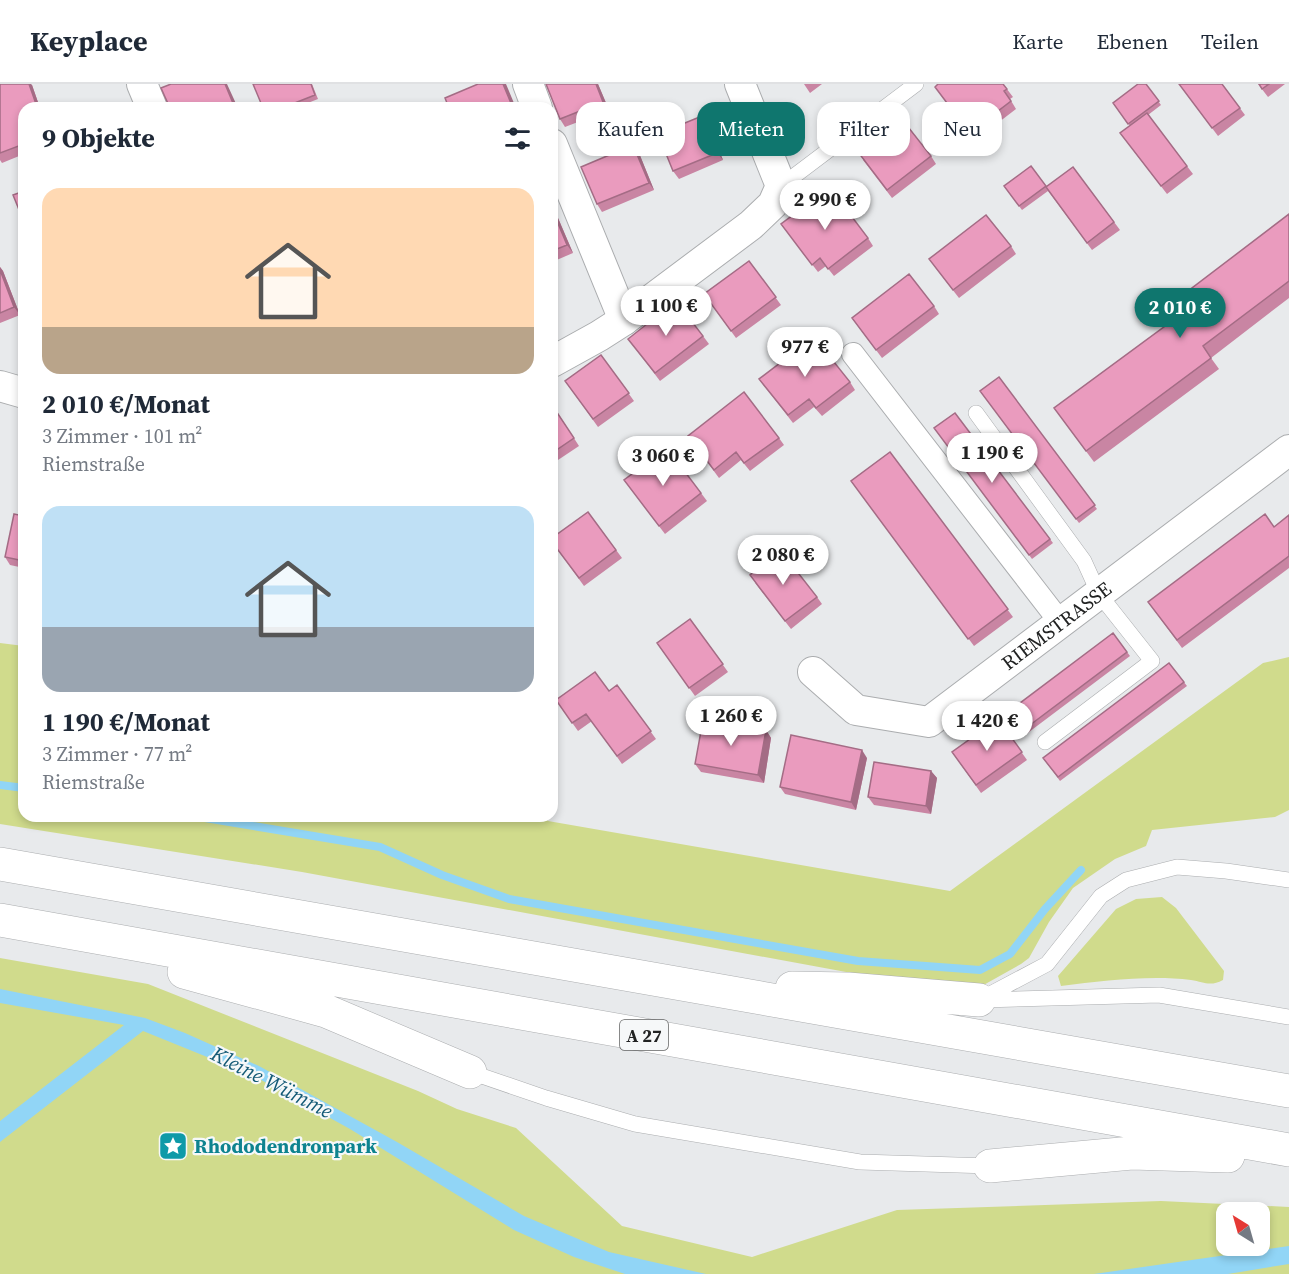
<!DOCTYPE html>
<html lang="de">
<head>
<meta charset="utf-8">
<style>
	:root { --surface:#fff; --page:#f6f6f7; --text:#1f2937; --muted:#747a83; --line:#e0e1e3; --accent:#0f766e }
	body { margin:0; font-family:"Source Serif 4",serif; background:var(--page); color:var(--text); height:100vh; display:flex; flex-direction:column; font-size:22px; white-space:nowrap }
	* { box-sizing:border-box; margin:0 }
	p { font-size:20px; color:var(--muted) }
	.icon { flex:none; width:33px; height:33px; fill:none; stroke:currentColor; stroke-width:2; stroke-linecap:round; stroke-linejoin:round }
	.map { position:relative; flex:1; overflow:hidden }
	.sheet { position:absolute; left:18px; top:18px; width:540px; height:720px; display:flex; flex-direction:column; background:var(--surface); border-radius:18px; box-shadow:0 3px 9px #0003 }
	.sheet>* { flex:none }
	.top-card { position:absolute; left:576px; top:18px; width:570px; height:54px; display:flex; gap:12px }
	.needle { width:39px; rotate:323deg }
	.buttons { position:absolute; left:1216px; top:1118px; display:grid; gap:12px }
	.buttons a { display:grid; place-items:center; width:54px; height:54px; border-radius:12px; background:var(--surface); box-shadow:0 3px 9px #0003; font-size:30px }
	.price { position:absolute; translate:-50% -51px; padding:0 14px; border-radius:21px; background:#fff; color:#222; font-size:20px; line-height:39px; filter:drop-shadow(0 2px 3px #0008) }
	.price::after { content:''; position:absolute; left:50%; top:36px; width:18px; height:14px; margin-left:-9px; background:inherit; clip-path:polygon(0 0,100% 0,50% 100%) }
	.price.current { background:var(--accent); color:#fff }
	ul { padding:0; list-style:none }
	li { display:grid; align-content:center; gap:12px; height:318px; padding:0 24px }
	li span { display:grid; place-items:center; height:186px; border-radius:18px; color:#555 }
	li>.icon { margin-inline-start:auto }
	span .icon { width:108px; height:108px; fill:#fffc; stroke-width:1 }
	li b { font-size:26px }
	h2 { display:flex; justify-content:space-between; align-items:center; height:72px; padding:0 24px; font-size:26px }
	.pill { padding:0 21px; border-radius:18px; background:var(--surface); box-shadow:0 3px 9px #0003; font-size:21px; line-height:54px }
	.pill.current { background:var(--accent); color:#fff }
	header { display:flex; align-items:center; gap:36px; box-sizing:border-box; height:84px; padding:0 30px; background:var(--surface); border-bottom:2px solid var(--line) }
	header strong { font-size:28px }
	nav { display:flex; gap:33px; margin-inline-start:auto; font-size:21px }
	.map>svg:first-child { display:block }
	.green { fill:#d0db8c; fill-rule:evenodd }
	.water { fill:#91d5f6 }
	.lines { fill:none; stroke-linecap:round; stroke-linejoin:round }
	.stream { stroke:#91d5f6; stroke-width:8 }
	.service-casing { stroke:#abadaf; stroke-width:16 }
	.pedestrian-casing { stroke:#abadaf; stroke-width:24 }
	.minor-casing { stroke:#abadaf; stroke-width:32 }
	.motorway-casing { stroke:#abadaf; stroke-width:34 }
	.service { stroke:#fff; stroke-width:15 }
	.pedestrian { stroke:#fff; stroke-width:22 }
	.minor { stroke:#fff; stroke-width:30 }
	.motorway { stroke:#fff; stroke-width:33 }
	.wall { fill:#c985a3 }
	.shaded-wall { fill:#a46c85 }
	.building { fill:#ea9bbe; stroke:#a46c85; stroke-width:1.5 }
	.labels { text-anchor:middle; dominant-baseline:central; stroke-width:4.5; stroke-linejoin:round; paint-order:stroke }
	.shield { fill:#f6f8f9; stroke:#626363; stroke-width:1.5 }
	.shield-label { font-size:18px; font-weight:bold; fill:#222323 }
	.street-label { font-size:20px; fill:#222323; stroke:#f6f8f9 }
	.culture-label { font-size:20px; font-weight:bold; fill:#0d838f; stroke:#f6f8f9; text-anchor:start }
	.water-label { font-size:21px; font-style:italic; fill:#145a76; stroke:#f6f8f9 }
</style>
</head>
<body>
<header>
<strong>Keyplace</strong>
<nav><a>Karte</a><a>Ebenen</a><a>Teilen</a></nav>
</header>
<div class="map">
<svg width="1289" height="1190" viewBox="0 0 1289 1190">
	<rect width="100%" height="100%" fill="#e8eaec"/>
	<path class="green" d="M0,559L24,562V732H545L548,737L950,807L1263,579L1289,573V726L1275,733L1152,746L1146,762L1115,775L1073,804L1049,838L1029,874L1021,880L980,903L857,890L302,788L0,740Z
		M1162,813L1176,824L1224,887L1223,896C1210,903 1204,898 1191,896C1148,891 1104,897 1061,902L1058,892L1116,825L1136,815Z
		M0,874L148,900L418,1007L457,1025L516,1044L622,1142L752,1173L897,1126L1161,1117L1289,1123V1190H0ZM1227,1128H1260V1161H1227Z"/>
	<path class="water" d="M0,905L145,934L185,949L259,982L397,1058L524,1132L609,1168L706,1190H625L574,1173L514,1146L350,1045L254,992L143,947L0,1058V1037L124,941L0,919Z
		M1289,1162V1180L1228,1190H1094Z"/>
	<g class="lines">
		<path class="stream" d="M0,701L24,704
			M193,732L380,763L442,791L509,815L858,877L980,886L1010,870L1045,825L1081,786"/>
		<g class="service-casing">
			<path id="service" d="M781,102L916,0
				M976,329L1084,477L1099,510L1152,577L1045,658
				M979,916L1047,880L1101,812L1126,796L1177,783L1226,787L1289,796
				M982,916L1159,911L1289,933
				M470,988L546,1014L635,1040L860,1078L990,1082"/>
		</g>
		<g class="pedestrian-casing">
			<path id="pedestrian" d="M853,270L1061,539"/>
		</g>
		<g class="minor-casing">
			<g id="minor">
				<path d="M142,0L152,24"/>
				<path d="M528,0L537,24"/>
				<path d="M552,60L624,236"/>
				<path d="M552,278L599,252L624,236L751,141L773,120L781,102L740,0"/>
				<path d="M0,302L24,309"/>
				<path id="s1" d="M813,588L856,626L929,638L1289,366"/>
			</g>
		</g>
		<g class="motorway-casing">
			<path id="motorway" d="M0,780L1289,1007
				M0,836L1289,1066
				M184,888L326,927L470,988
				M792,904L848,905L979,916
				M990,1082L1132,1069L1228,1072"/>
		</g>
		<use href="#service" class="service"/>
		<use href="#pedestrian" class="pedestrian"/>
		<use href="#minor" class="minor"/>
		<use href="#motorway" class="motorway"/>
	</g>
	<path class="wall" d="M0,0L32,1L40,24H24V70L2,79L0,76Z
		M253,0H312L318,15L295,24H263Z
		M546,0H598L609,26L565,43L560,35Z
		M804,0H822L810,9Z
		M1003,0L1013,13L1010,15L1016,25L986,48L979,38L968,46L940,10Z
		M1146,0L1161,21L1148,31L1193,90L1167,110L1126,57L1130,42L1113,19Z
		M1179,0H1222L1245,31L1218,52Z
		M1258,0H1285L1268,13Z
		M702,32L708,40L723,76L679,95L673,87Z
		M639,69L654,106L602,128L597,120Z
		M931,72L936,80L892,114L863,76Z
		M1073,83L1120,146L1092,166L1048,107L1022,126L1004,102L1047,103Z
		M825,115L868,154L873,162L834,192L826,182L818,188L781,140Z
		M552,120L573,169L552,178Z
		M1289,130V214L1211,274L1219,285L1094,378L1054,324L1179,232L1171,220Z
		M1011,162L1016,170L959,214L934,182Z
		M749,177L781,221L736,254L704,210Z
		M0,183L3,187L20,231L0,239Z
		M934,222L939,230L882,274L852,234Z
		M703,252L709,260L660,297L628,255Z
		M601,271L634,317L598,343L565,297Z
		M999,293L1097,425L1079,439L980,307Z
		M759,295L850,298L855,306L822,332L814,323L793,339Z
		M552,320L579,362L552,380Z
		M955,329L1053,459L1032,475L934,344Z
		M779,354L784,361L750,387L741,376L719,394L693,359Z
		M890,368L1013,533L974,562L851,397Z
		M630,404L701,409L707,417L665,450Z
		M588,428L622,474L584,502L552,458Z
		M1289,431V484L1182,564L1148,518L1274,443Z
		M24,432V484L10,481L5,473Z
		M755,499L817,513L822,520L791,545Z
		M690,535L728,588L695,612L657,559Z
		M1113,549L1130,572L1025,651L1008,628Z
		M1169,579L1187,602L1060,697L1043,674Z
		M617,601L656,655L622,680L592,637L578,647L556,616L609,607Z
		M998,635L1027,676L981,709L952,668Z
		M766,646L771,654L764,699L701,688L695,680Z
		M867,674L856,726L785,710L780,703Z
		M931,687L937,694L931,730L874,721L868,713Z"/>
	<path class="shaded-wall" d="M29,0H31L32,1L40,24H39L36,20Z
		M225,0H227L238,24H235Z
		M503,0H506L516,24H513Z
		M596,0H598L609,26L603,18Z
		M702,32L708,40L723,76L717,69Z
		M633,61L639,69L654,106L649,99Z
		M552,120L573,169L567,161L552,125Z
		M0,183L3,187L20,231L14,223L0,186Z
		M766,646L771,654L764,699L758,691Z
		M862,666L867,674L856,726L851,718Z
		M931,687L937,694L931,730L926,722Z"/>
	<path class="building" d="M0,0H29L36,20L23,25L24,60L0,69Z
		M171,0H225L235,24H170L161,4Z
		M253,0H311L315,11L282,24H263Z
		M478,0H503L513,24H449L445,14Z
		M546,0H596L603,18L560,35Z
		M938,0H1003L1007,5L1004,7L1011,17L981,40L974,30L962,39L935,3Z
		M1138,0H1146L1159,17L1128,40L1113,19Z
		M1179,0H1222L1240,24L1212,44Z
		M1259,0H1269L1262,5Z
		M1147,29L1187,82L1161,102L1120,49Z
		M702,32L717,69L673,87L658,50Z
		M901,34L931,72L887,106L858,68Z
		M633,61L649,99L597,120L581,83Z
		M1031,82L1046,102L1019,122L1004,102Z
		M1073,83L1114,138L1087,159L1046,103Z
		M24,107V138L13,111Z
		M834,109L868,154L828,185L820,174L812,181L781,140L821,110L825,115Z
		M552,125L567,161L552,167Z
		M1289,130V197L1203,262L1211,274L1086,367L1054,324L1180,231L1171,220Z
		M986,131L1011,162L953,206L929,175Z
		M749,177L776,213L731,247L704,210Z
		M0,186L14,223L0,229Z
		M909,190L934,222L876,266L852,234Z
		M676,217L703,252L655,289L628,255Z
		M814,253L850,298L816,324L809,315L788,331L759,295Z
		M601,271L629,309L593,335L565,297Z
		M999,293L1095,421L1076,435L980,307Z
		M744,308L779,354L744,379L736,368L714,386L688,352Z
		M552,321L574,354L552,369Z
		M955,329L1050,455L1029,471L934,344Z
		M667,364L701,409L659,442L624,396Z
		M890,368L1008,525L968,555L851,397Z
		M588,428L616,466L579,494L552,458V454Z
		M14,430L24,432V477L5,473Z
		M1265,430L1274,443L1289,431V472L1177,556L1148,518Z
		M781,467L817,513L785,537L750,491Z
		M690,535L723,580L689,604L657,559Z
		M1113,549L1127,568L1022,647L1008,628Z
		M1169,579L1184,598L1058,693L1043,674Z
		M595,588L609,607L617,601L651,647L617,672L586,630L572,639L556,616Z
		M998,635L1022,668L976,701L952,668Z
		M703,636L766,646L758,691L695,680Z
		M791,651L862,666L851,718L780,703Z
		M874,678L931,687L926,722L868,713Z"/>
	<defs>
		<g id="sight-square" transform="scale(1.5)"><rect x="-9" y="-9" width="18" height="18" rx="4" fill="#0f9aa8" stroke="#f6f8f9"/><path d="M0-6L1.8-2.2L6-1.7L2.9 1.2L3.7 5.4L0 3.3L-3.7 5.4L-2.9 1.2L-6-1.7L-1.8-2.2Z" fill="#fff"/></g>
	</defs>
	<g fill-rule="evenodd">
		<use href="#sight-square" x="173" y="1062"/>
	</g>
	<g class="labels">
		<rect class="shield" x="620" y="936" width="48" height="30" rx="4.5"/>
		<g class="shield-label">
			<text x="644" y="951">A 27</text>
		</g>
		<g class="street-label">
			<text stroke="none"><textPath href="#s1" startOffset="291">RIEMSTRASSE</textPath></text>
		</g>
		<g class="culture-label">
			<text x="194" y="1062">Rhododendronpark</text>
		</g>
		<g class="water-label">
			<text transform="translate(272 998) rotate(27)">Kleine Wümme</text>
		</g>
	</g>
</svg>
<div class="buttons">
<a><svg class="needle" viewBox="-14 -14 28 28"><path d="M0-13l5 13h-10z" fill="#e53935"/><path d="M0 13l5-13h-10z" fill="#747a83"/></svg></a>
</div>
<b class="price" style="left:825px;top:147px">2 990 €</b>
<b class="price" style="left:666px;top:253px">1 100 €</b>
<b class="price current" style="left:1180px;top:255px">2 010 €</b>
<b class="price" style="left:805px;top:294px">977 €</b>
<b class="price" style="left:992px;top:400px">1 190 €</b>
<b class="price" style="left:663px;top:403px">3 060 €</b>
<b class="price" style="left:783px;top:502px">2 080 €</b>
<b class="price" style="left:731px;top:663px">1 260 €</b>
<b class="price" style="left:987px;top:668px">1 420 €</b>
<div class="top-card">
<a class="pill">Kaufen</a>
<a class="pill current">Mieten</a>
<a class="pill">Filter</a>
<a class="pill">Neu</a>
</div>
<section class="sheet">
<h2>9 Objekte<svg class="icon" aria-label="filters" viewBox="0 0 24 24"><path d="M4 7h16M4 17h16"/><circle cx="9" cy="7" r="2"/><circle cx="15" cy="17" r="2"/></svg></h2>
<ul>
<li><span style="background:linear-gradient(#ffd9b3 75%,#b9a48a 0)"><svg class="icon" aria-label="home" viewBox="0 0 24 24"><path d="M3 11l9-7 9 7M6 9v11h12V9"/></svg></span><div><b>2 010 €/Monat</b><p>3 Zimmer · 101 m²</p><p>Riemstraße</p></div></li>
<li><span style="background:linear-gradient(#bfe0f5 65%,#9aa5b1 0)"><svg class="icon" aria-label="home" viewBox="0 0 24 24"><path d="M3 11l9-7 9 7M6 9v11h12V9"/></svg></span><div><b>1 190 €/Monat</b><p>3 Zimmer · 77 m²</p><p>Riemstraße</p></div></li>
</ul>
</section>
</div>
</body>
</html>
